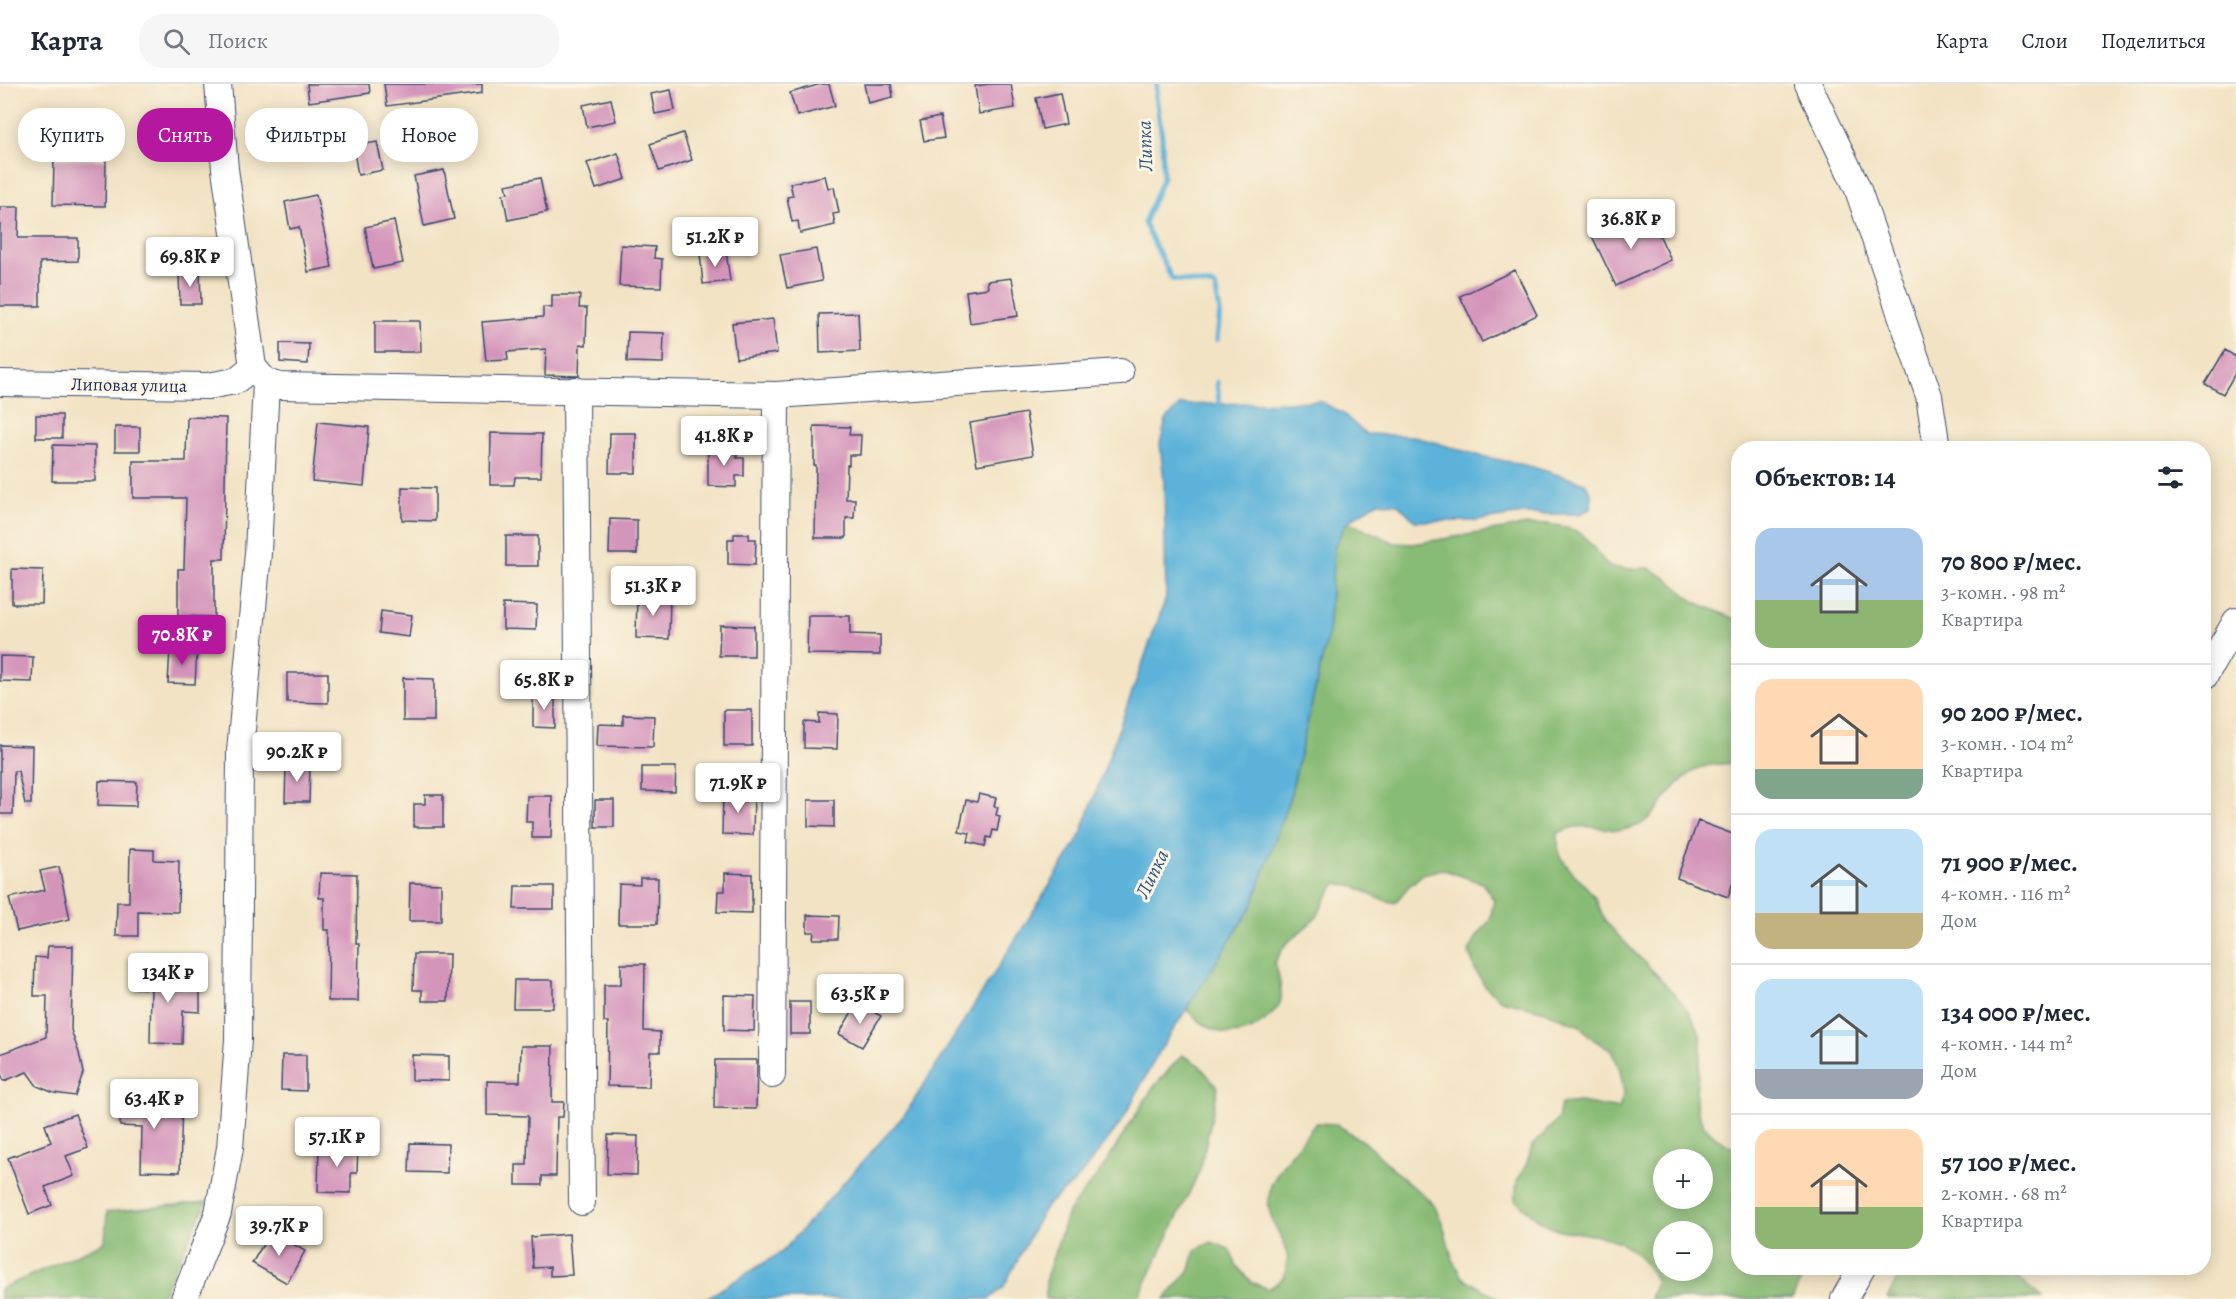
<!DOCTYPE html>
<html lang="ru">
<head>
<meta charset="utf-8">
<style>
	:root { --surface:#fff; --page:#f6f6f7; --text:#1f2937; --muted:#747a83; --line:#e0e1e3; --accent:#b5179e }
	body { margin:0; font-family:Alegreya,serif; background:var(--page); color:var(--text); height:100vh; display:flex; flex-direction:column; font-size:22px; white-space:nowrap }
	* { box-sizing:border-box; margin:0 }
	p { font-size:20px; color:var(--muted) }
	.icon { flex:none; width:33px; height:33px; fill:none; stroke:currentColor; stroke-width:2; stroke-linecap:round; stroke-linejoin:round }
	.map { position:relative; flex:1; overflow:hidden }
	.sheet { position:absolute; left:1731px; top:357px; width:480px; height:834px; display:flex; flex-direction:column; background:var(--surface); border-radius:24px; box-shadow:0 3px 15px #0003 }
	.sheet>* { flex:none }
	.guide { position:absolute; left:18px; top:24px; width:570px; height:54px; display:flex; gap:12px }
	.controls { position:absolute; left:1653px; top:1065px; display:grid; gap:12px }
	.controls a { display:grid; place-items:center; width:60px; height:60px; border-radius:50%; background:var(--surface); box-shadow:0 3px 15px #0003; font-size:30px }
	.price { position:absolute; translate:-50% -51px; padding:0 14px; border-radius:6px; background:#fff; color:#222; font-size:20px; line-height:39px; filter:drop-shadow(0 2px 3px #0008) }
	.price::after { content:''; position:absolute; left:50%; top:36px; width:18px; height:14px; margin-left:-9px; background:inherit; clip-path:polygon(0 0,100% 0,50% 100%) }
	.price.active { background:var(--accent); color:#fff }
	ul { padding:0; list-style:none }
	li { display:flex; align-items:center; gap:18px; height:150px; padding:0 24px }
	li+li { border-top:2px solid var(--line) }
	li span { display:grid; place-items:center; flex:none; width:168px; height:120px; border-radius:18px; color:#555 }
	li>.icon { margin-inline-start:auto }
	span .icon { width:72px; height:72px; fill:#fffc; stroke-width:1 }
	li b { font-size:26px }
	h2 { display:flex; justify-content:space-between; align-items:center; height:72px; padding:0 24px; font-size:26px }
	.chip { padding:0 21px; border-radius:24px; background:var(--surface); box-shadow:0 3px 15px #0003; font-size:21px; line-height:54px }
	.chip.active { background:var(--accent); color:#fff }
	header { display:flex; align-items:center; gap:36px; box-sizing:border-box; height:84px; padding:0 30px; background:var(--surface); border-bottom:2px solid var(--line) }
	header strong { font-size:28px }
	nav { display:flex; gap:33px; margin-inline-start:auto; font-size:21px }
	.search { width:420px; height:54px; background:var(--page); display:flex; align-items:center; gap:15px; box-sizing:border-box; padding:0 21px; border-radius:24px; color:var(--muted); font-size:22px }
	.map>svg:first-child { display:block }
	.forest { fill:#88bb75; stroke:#52756a; stroke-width:1.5; fill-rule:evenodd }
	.water { fill:#5cb2d9; stroke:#3c709c; stroke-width:1.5 }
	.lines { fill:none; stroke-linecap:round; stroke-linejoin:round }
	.stream { stroke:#5cb2d9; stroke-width:5 }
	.building { fill:#d495bb }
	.minor-casing { stroke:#3b4a6d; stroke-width:28 }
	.minor { stroke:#fff; stroke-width:26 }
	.labels { text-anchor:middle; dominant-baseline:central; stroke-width:6; stroke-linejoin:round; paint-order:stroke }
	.street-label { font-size:18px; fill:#1b2f5e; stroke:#fcf5e5 }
	.water-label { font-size:20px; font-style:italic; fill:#2e5683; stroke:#fcf5e5 }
</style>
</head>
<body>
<header>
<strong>Карта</strong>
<div class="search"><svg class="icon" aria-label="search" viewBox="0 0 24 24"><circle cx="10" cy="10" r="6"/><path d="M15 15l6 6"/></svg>Поиск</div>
<nav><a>Карта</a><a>Слои</a><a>Поделиться</a></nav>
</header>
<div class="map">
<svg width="2236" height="1215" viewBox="0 0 2236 1215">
	<rect width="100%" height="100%" fill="#fcf5e5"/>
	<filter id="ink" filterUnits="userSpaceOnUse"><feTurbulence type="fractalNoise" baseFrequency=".0167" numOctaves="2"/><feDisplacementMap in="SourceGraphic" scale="12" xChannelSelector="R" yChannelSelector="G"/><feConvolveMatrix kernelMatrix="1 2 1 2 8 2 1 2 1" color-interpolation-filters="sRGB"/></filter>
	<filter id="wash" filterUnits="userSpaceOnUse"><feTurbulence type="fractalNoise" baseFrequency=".008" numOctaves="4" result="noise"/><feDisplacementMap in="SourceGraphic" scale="24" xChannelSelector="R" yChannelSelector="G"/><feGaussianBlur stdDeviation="1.35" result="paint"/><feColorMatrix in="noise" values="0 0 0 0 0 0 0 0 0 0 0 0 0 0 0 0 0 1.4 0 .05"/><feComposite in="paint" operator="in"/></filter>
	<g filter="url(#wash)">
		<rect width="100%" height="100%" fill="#f2e3c4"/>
		<path class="forest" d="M1347,437L1395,459L1413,460L1527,441L1547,440L1567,443L1583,451L1609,483L1628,485L1649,484L1666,494L1695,518L1738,536V680C1699,677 1685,689 1662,719C1656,727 1648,737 1639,741C1613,753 1599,739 1576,743C1570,744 1564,747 1558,749C1558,754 1557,762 1559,767C1565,786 1585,798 1595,814C1599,821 1600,829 1604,835C1628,867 1691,915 1700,951C1703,964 1700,978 1698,991C1690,1034 1703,1048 1738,1067V1184H1807L1792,1215H1650L1656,1197C1634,1159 1622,1156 1581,1149C1570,1148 1558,1147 1548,1142C1537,1136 1525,1124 1515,1116L1517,1097L1527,1079L1532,1062L1558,1035L1561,1020L1580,1018L1619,1025L1624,1008L1620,986L1612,966L1594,956L1580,942L1542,926L1501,916L1485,902L1475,886L1469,867L1478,851L1490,836L1494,816L1482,799L1442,785L1423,790L1408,803L1395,819L1377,814L1359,804L1337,799L1325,816L1317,833L1285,861L1275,878C1278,889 1282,903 1281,915C1280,923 1271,932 1264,937C1236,960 1209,949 1186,925L1252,822L1291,709L1328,550L1334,463ZM1664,1076H1702V1114H1664ZM1664,1148H1702V1186H1664Z
			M1182,971L1199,981L1218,1004L1200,1086L1138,1215H1046V1194L1068,1128L1104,1082L1152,1005Z
			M1316,1039L1336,1040L1367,1060L1408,1099L1423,1110L1435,1123L1443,1141L1453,1177L1462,1193L1499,1215H1165L1190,1186L1195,1166L1212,1158L1229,1165L1237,1182L1251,1198L1269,1205L1284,1193L1288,1174L1283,1156L1273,1139L1268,1121L1271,1101L1281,1083Z
			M207,1118L160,1215H0V1205L105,1158L107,1128Z
			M1903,1184H2006L2043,1215H1887Z"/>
		<path class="water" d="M1320,317L1342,329L1366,350L1413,352L1481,372L1529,382L1585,399L1592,411L1591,425L1579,430H1524L1475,437H1415L1398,420L1378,418L1347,438L1334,463L1328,550L1291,709L1252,822L1156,973L1122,1037L1077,1096L1045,1123L1003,1204L989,1215H705L782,1168L906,1029L1079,755L1166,514L1164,397L1160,360L1166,336L1180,321Z"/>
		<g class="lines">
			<path class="stream" d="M1157,0L1156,12L1162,53L1163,93L1144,139L1172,195L1215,202L1220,227L1217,256
				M1217,298L1220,326"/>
		</g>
		<g id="blocks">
			<path class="building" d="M307,0H369L370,9L309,18Z
				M384,0H482V9L387,22Z
				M821,0H829L835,22L797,32L790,9Z
				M864,0H891L893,13L868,19Z
				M989,0H1011L1015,24L979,30L975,2Z
				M671,6L675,26L655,30L651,10Z
				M1060,9L1066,40L1042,45L1036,14Z
				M611,15L616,37L587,43L583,21Z
				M940,33L944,54L924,57L920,37Z
				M467,44L471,67L444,73L440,49Z
				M683,49L692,76L659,87L650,60Z
				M377,58L383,86L358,91L353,62Z
				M618,69L626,95L596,105L587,79Z
				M54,75L106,76L105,122L53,121Z
				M444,86L454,135L424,142L414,92Z
				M825,92L828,104L834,103L839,129L833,130L835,141L800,149L798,137L792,138L787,113L793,112L790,99Z
				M540,94L547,128L508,136L503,110L508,109L506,101Z
				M316,111L332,183L308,188L299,143L290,145L285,118Z
				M0,123H19L18,154H78V177L40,178V222H0Z
				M1635,132L1643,148L1655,142L1671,176L1616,202L1592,152Z
				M394,137L403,179L373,185L365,143Z
				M621,161L655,163L654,174L662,175L661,203L619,202Z
				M816,165L822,197L787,204L780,171Z
				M726,167L730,197L703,200L700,170Z
				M1515,186L1537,231L1482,258L1460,212Z
				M179,188H200L201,220H180Z
				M1012,194L1018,232L970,239L966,207L988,204L987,197Z
				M552,211H580L579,224H587L586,261L580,260L579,292L545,291L546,265L507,268L508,276L486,277L482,238L543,233V223L552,224Z
				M858,229L860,267L820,269L819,230Z
				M773,235L777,269L736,274L732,239Z
				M375,237H420L421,268H375Z
				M628,248L664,249L663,279L627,278Z
				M280,259L309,260L308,280L280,278Z
				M2225,266L2236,273V288L2223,310L2205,300Z
				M1026,329L1033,371L977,381L970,339Z
				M36,331H62V354H36Z
				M187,333L226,334L224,475H214V533L178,532V485H184L186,414H133V377H186Z
				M318,338L369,343L364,402L312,397Z
				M814,342L850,343L849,351H861L860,371H849V381H847L846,415H855L854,434H846V454H815L816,381H814Z
				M115,343H140V367H115Z
				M491,349L542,350L541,393H515L514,401H490Z
				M610,349H636V389H609Z
				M53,361L95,362V397H52Z
				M708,364H737V374H744V392H736V403L708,402Z
				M402,403L435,404V437L402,436Z
				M610,435L637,436V470H609Z
				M734,450H749V455H756L755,481L728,480V455H734Z
				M506,452H538V482H506Z
				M12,485L43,486L42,520H12Z
				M637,511H670L669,555L636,554Z
				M503,520L537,521L536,546L503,545Z
				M381,527L412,531L409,553L379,549Z
				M808,532H850V550L880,551V571L807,570Z
				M720,541L754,542V572H719Z
				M170,565L197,566L195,600L168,599Z
				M0,572L33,573L32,598L0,597Z
				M287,589H328V619L287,618Z
				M403,594L434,595V637H403Z
				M533,610H555V644L533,643Z
				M724,626H752V662H724Z
				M819,629L838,630L837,665L804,664V638L819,639Z
				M623,631L654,632L653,663L597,662L598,640L623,641Z
				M0,661L32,662L31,720H25L18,687H14L13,730H0Z
				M286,680L310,681L309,718H285Z
				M642,683H676L675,708L642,707Z
				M99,697L137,698L136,722L98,721Z
				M723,708L754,709L753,751L722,750Z
				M979,710L996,714L994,722L998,723L996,731L1000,732L997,747L993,746L991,754L987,753L985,762L968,758L970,749L959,747L966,716L977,718Z
				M425,711H443V743H414V720H425Z
				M527,712H552L551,754H532V738H526Z
				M595,716H614V743H595Z
				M808,716H834V743L808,742Z
				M1698,737L1738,752V783L1728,813L1677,794Z
				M130,765L154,766V776L179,777L178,828L138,827V852H116L117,818H129Z
				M59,783L70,835L17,847L9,814L45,806L40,787Z
				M320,789L357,790L356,860H359L358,917H328L329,846H324V814H319Z
				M725,789L752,790V829L717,828L718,807H725Z
				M640,794H658L657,840H618L619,800L640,801Z
				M410,799L441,800V837H409Z
				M515,802H554V825H514Z
				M807,831L839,832L838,855H813L814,848H807Z
				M48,862H73L71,946L79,969L83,989L75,1012L54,1009L37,1002L27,988L4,997L0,988V970L46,953L47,912H34L35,873L47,874Z
				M414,870H449L448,917H422V906H413Z
				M621,880H645L644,947L660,948V968H650L649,1003L607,1002L608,938H604V901H621Z
				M136,887L184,888L183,906H200V928L183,927L182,960L150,959L151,905L136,904Z
				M514,896H553V924H513Z
				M724,911L755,912L754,947L724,946Z
				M790,918H810V950H790Z
				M857,919L881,932L862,963L839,950Z
				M521,962H553L552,1018H564L563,1033H557L556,1092H542V1101H516V1081H527L528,1032L487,1031V997L520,998Z
				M282,971H306V1007L281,1006Z
				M412,971L449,972V997L412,996Z
				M715,976H757L756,1025L714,1024Z
				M121,1006H152V1020H182L180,1088L141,1087L142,1043L120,1042Z
				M75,1030L88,1064L66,1072L74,1092L45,1103L52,1121L29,1130L8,1074L51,1058L45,1041Z
				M608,1051L638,1052L637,1091L607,1090Z
				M410,1059L448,1060L447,1089L409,1088Z
				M319,1060L358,1061L357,1089H351V1109L318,1108Z
				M271,1147L305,1167L287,1199L252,1179Z
				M569,1150L572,1191L550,1192V1183L533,1184L531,1153Z"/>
		</g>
	</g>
	<g filter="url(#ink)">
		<use href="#blocks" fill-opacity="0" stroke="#3b4a6d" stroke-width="1.5"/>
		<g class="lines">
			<g class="minor-casing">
				<path id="minor" d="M218,0L225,85L253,283
					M1808,0L1857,103L1929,312L1937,364
					M253,283L266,298L280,302L776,311L1120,288
					M0,299L208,302L235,297L253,283
					M576,306L582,1118
					M2204,593L2236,537
					M772,991L776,311
					M184,1215L218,1129L230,1064L238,956L240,667L258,469L266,298
					M1844,1215L1862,1184"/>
			</g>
			<use href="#minor" class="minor"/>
		</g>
	</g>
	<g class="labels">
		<g class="street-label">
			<text transform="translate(129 301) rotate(1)">Липовая улица</text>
		</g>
		<g class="water-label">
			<text transform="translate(1145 62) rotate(-92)">Липка</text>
			<text transform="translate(1152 790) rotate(-64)">Липка</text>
		</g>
	</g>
</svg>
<div class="controls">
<a>+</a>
<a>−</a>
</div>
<b class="price" style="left:1631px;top:166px">36.8K ₽</b>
<b class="price" style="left:715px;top:184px">51.2K ₽</b>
<b class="price" style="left:190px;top:204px">69.8K ₽</b>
<b class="price" style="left:724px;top:383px">41.8K ₽</b>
<b class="price" style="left:653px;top:533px">51.3K ₽</b>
<b class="price active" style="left:182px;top:582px">70.8K ₽</b>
<b class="price" style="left:544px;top:627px">65.8K ₽</b>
<b class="price" style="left:297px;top:699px">90.2K ₽</b>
<b class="price" style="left:738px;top:730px">71.9K ₽</b>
<b class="price" style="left:168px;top:920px">134K ₽</b>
<b class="price" style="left:860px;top:941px">63.5K ₽</b>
<b class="price" style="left:154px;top:1046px">63.4K ₽</b>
<b class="price" style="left:337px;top:1084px">57.1K ₽</b>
<b class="price" style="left:279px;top:1173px">39.7K ₽</b>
<div class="guide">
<a class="chip">Купить</a>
<a class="chip active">Снять</a>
<a class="chip">Фильтры</a>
<a class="chip">Новое</a>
</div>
<section class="sheet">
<h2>Объектов: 14<svg class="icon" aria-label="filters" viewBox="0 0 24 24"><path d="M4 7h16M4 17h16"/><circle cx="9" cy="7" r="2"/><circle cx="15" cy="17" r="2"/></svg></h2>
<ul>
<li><span style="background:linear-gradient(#a9c7e8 60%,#8fb573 0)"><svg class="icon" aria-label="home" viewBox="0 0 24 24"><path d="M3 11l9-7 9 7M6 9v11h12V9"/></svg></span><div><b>70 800 ₽/мес.</b><p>3-комн. · 98 m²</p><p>Квартира</p></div></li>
<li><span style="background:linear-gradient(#ffd9b3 75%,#7fa58c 0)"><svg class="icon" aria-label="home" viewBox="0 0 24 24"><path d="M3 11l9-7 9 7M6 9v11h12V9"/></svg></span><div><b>90 200 ₽/мес.</b><p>3-комн. · 104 m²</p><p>Квартира</p></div></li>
<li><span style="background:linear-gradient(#bfe0f5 70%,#c2b280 0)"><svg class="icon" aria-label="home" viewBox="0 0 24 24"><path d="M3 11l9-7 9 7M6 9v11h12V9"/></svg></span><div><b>71 900 ₽/мес.</b><p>4-комн. · 116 m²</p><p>Дом</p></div></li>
<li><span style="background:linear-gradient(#bfe0f5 75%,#9aa5b1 0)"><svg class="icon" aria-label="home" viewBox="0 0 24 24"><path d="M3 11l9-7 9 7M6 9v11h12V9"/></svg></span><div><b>134 000 ₽/мес.</b><p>4-комн. · 144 m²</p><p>Дом</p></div></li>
<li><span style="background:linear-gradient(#ffd9b3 65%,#8fb573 0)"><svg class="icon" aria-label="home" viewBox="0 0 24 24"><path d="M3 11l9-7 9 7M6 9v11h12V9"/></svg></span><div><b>57 100 ₽/мес.</b><p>2-комн. · 68 m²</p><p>Квартира</p></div></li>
</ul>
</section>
</div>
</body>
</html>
